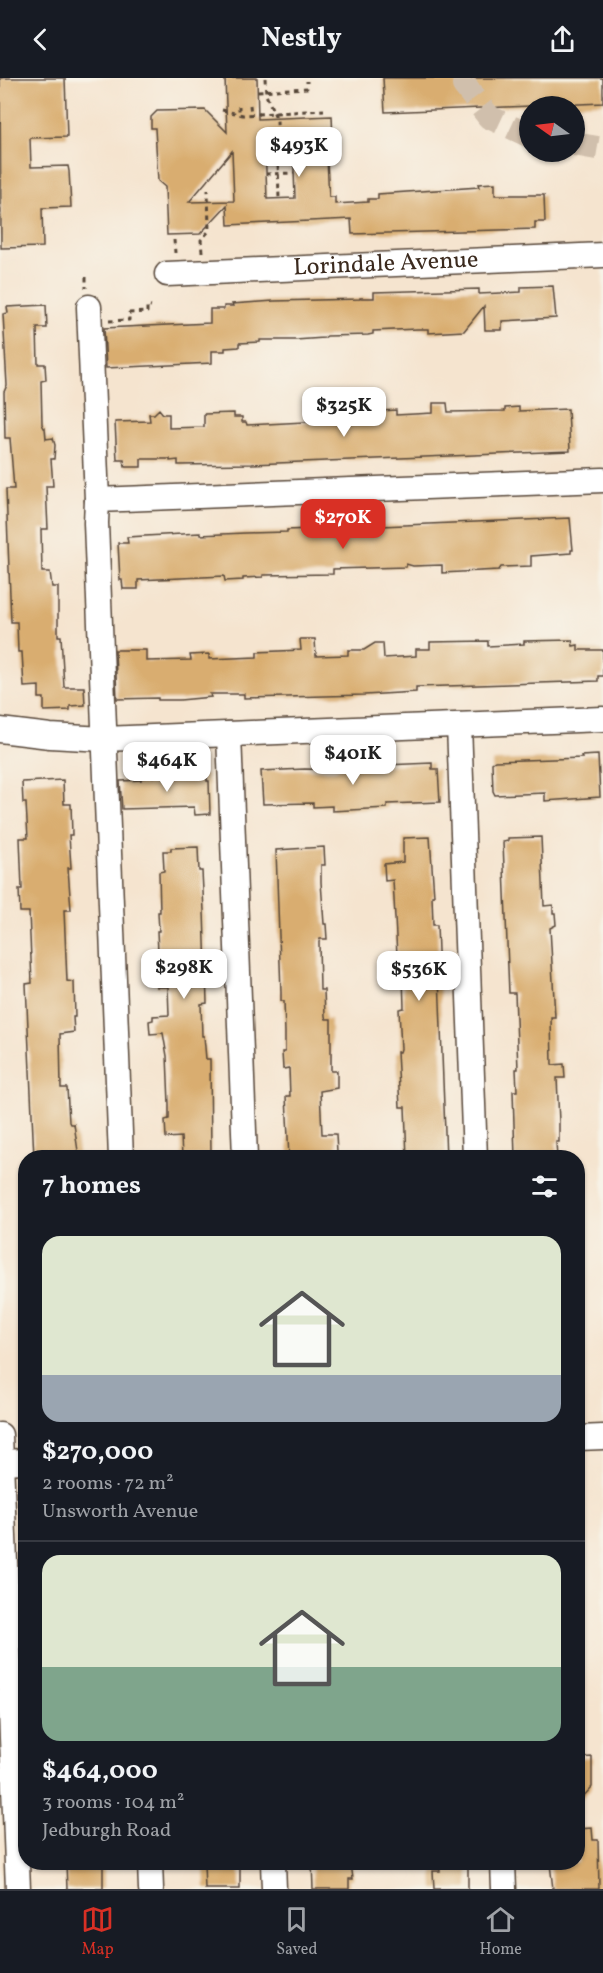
<!DOCTYPE html>
<html lang="en">
<head>
<meta charset="utf-8">
<style>
	:root { --surface:#171b24; --page:#242831; --text:#f1f3f6; --muted:#9ea1a6; --line:#363941; --accent:#d93025 }
	body { margin:0; font-family:Vollkorn,serif; background:var(--page); color:var(--text); height:100vh; display:flex; flex-direction:column; font-size:22px; white-space:nowrap }
	* { box-sizing:border-box; margin:0 }
	p { font-size:20px; color:var(--muted) }
	.icon { flex:none; width:33px; height:33px; fill:none; stroke:currentColor; stroke-width:2; stroke-linecap:round; stroke-linejoin:round }
	.map { position:relative; flex:1; overflow:hidden }
	.panel { position:absolute; left:18px; top:1072px; width:567px; height:720px; display:flex; flex-direction:column; background:var(--surface); border-radius:24px; box-shadow:0 2px 4px #0004 }
	.panel>* { flex:none }
	.needle { width:39px; rotate:284deg }
	.controls { position:absolute; left:519px; top:18px; display:grid; gap:12px }
	.controls a { display:grid; place-items:center; width:66px; height:66px; border-radius:50%; background:var(--surface); box-shadow:0 2px 4px #0004; font-size:30px }
	.price { position:absolute; translate:-50% -51px; padding:0 14px; border-radius:12px; background:#fff; color:#222; font-size:20px; line-height:39px; filter:drop-shadow(0 2px 3px #0008) }
	.price::after { content:''; position:absolute; left:50%; top:36px; width:18px; height:14px; margin-left:-9px; background:inherit; clip-path:polygon(0 0,100% 0,50% 100%) }
	.price.current { background:var(--accent); color:#fff }
	ul { padding:0; list-style:none }
	li { display:grid; align-content:center; gap:12px; height:318px; padding:0 24px }
	li+li { border-top:2px solid var(--line) }
	li span { display:grid; place-items:center; height:186px; border-radius:18px; color:#555 }
	li>.icon { margin-inline-start:auto }
	span .icon { width:108px; height:108px; fill:#fffc; stroke-width:1 }
	li b { font-size:26px }
	h2 { display:flex; justify-content:space-between; align-items:center; height:72px; padding:0 24px; font-size:26px }
	header { display:flex; justify-content:space-between; align-items:center; height:78px; padding:0 24px; background:var(--surface); font-size:27px; font-weight:700 }
	.tab-bar { display:flex; justify-content:space-around; align-items:center; height:84px; border-top:2px solid var(--line); background:var(--surface); font-size:16px; color:var(--muted) }
	.tab-bar a { display:grid; justify-items:center; gap:3px }
	.tab-bar .current { color:var(--accent) }
	.map>svg:first-child { display:block }
	.building { fill:#d9ad70; fill-rule:evenodd }
	.lines { fill:none; stroke-linecap:round; stroke-linejoin:round }
	.minor-tunnel { stroke:#d0bfac; stroke-width:24; stroke-dasharray:24 12; stroke-linecap:butt }
	.minor-casing { stroke:#574639; stroke-width:27 }
	.path { stroke:#574639; stroke-width:3; stroke-dasharray:4.5 4.5; stroke-linecap:butt }
	.minor { stroke:#fff; stroke-width:24 }
	.labels { text-anchor:middle; dominant-baseline:central; stroke-width:6; stroke-linejoin:round; paint-order:stroke }
	.street-label { font-size:24px; fill:#3b2a1e; stroke:#f7f3e8 }
</style>
</head>
<body>
<header><svg class="icon" aria-label="back" viewBox="0 0 24 24"><path d="M15 5l-7 7 7 7"/></svg>Nestly<svg class="icon" aria-label="share" viewBox="0 0 24 24"><path d="M12 15V3M7 8l5-5 5 5M5 13v7h14v-7"/></svg></header>
<div class="map">
<svg width="603" height="1811" viewBox="0 0 603 1811">
	<rect width="100%" height="100%" fill="#f7f3e8"/>
	<filter id="ink" filterUnits="userSpaceOnUse"><feTurbulence type="fractalNoise" baseFrequency=".0167" numOctaves="2"/><feDisplacementMap in="SourceGraphic" scale="12" xChannelSelector="R" yChannelSelector="G"/><feConvolveMatrix kernelMatrix="1 2 1 2 8 2 1 2 1" color-interpolation-filters="sRGB"/></filter>
	<filter id="wash" filterUnits="userSpaceOnUse"><feTurbulence type="fractalNoise" baseFrequency=".008" numOctaves="4" result="noise"/><feDisplacementMap in="SourceGraphic" scale="24" xChannelSelector="R" yChannelSelector="G"/><feGaussianBlur stdDeviation="1.35" result="paint"/><feColorMatrix in="noise" values="0 0 0 0 0 0 0 0 0 0 0 0 0 0 0 0 0 1.4 0 .05"/><feComposite in="paint" operator="in"/></filter>
	<g filter="url(#wash)">
		<rect width="100%" height="100%" fill="#f5e4cf"/>
		<g id="blocks">
			<path class="building" d="M0,0H65L67,59L30,60L31,89L68,88L69,93L71,129L42,130L43,169L1,170Z
				M225,0H257L258,41L332,38L333,62L326,63L329,119H335V126L368,124V121H378V116L479,109L478,106L495,105V117H544L545,144H535V151L352,156L351,141L228,147L227,127L200,156L167,157L165,109L158,103L155,50H151V39L157,33L205,32L227,54ZM293,64L295,120L267,121L265,65ZM232,73L234,123L189,124L228,78Z
				M383,0H603V25L385,34Z
				M553,208L556,240L502,243V252H485L484,228L464,253L428,255V251H417L373,253V256L368,257L327,258L324,260L295,262H260V264L239,265V269L225,270V273H212V285L106,290L104,250L210,245V231H224V228H233L232,226L274,223L360,221V220H374V214L479,211V216L521,214V209Z
				M46,227L47,250H37L38,286H45L46,302L41,303L42,346L44,350H45L46,361L53,360L55,367L54,381H51L53,408H46L48,451H41L42,494H50L52,509H58V558H61L64,609H84L85,627L70,628V632L44,633V620H39V608L24,609L22,574H18L17,544H11L6,411H14L10,360H5L4,314L7,307L3,236L8,235L7,229Z
				M433,325H447L448,334L505,333V330L519,329V333L568,331L570,373L252,386L178,387V382L170,383V381H141V389H125L124,382H117L115,344L150,343L149,336H154L159,331L163,336H169V350L204,349V336L234,335V339H242V344H246L247,347L382,340V333L396,332V337L433,335Z
				M570,440L573,472H571V475L531,478V488L501,489L499,492L442,495V487L413,488L406,486V489L333,491V496L263,497V499L243,500V502L225,503L224,498L138,502V511H123L122,502H120L118,465H128L127,459L200,455V457L245,455L287,454V452Z
				M300,561H315L316,578L348,577V572H364L375,565H383L384,580L416,578V571H430V564L488,563V568L524,566V563L572,562L573,568L578,567V572H603V598H598V603L416,609V614L364,617L244,620V616H210L211,619L180,622H158V620L117,621L115,572H146V583L191,582L190,577L209,576V581L257,579V574L301,572Z
				M598,677L600,719L545,723V715L495,717L493,713L492,685L495,683L582,680L581,678Z
				M432,685V691H438L440,724L387,726V730L332,733V728L313,729V725L263,726L261,693L305,691L338,692V689Z
				M207,697V703H209L210,736L195,737L194,729L122,731L120,703L141,702V700L158,698Z
				M63,702L64,726H71L72,757H69L71,790H68L71,832H64L67,903L74,904L75,939H73L74,954L60,956L61,1010H67L69,1044L70,1046H74L79,1080H34L26,906L32,905L29,834H20L19,811H22L20,760H28L26,725H23L22,704Z
				M430,759L434,818H432L433,847H437L446,1080H407L405,1029H400L397,974H400L401,971L399,931L404,930L403,899L400,877H397L393,802L385,803L384,786L403,784V760Z
				M541,759L544,828L553,827V835H555L556,847L550,850L555,939H551L552,987L564,986L565,1000H557L559,1044V1064H556L557,1080H515L513,1013H517L516,991H518L515,915H509L503,764L508,763V760Z
				M198,769L199,793H202L204,833L207,925L201,926L202,958H204L206,981H210L211,1077L182,1078L181,1059L166,1060L165,1042L169,1041V1026L167,978L163,955L150,956L149,943L153,942V938L169,937L168,909H157L156,895L159,894L157,853H159L158,834H160L159,794L164,793L163,773H171V770Z
				M324,769L325,787H321V804L324,846H326L327,861H320L319,864L320,912H324L325,938L326,941H331V993H337V1010L320,1013L322,1056H336L337,1074L324,1075L325,1080H289L286,1018H290L289,990L283,991L282,974H285V954L284,923H281V914L276,772Z
				M592,1679V1709L578,1724V1680Z
				M592,1750L593,1762H598L599,1811H553L550,1786L578,1785V1751Z
				M66,1785H103V1811H67Z
				M204,1785H240V1811H205Z
				M312,1785H351L353,1801H349V1811H313Z
				M439,1785H468V1811H434L433,1793H440Z"/>
		</g>
	</g>
	<g filter="url(#ink)">
		<use href="#blocks" fill-opacity="0" stroke="#574639" stroke-width="1.5"/>
		<g class="lines">
			<path class="minor-tunnel" d="M465,0L464,7L489,39L530,58
				M574,66L603,71"/>
			<g class="minor-casing">
				<g id="minor">
					<path id="s1" d="M167,196L603,177"/>
					<path d="M89,229L97,422L96,445L121,1080"/>
					<path d="M97,422L603,402"/>
					<path d="M459,647L475,1080"/>
					<path d="M0,652L50,658L104,661L603,641"/>
					<path d="M229,656L245,1080"/>
					<path d="M0,1357L18,1811"/>
					<path d="M578,1360L603,1359"/>
					<path d="M0,1384L26,1383"/>
					<path d="M150,1785L151,1811"/>
					<path d="M273,1785L274,1811"/>
					<path d="M503,1785L504,1811"/>
				</g>
			</g>
			<path class="path" d="M265,0L266,17L277,42L279,122
				M258,13L307,10V3
				M250,27L251,36
				M239,28V36
				M222,32L243,37L324,32
				M265,68H293
				M266,96L294,95
				M174,162L175,175
				M202,174L201,162L209,153L208,112
				M86,199V210
				M109,243L129,242V235L147,234V228L151,229"/>
			<use href="#minor" class="minor"/>
		</g>
	</g>
	<g class="labels">
		<g class="street-label">
			<text stroke="none"><textPath href="#s1" startOffset="219">Lorindale Avenue</textPath></text>
		</g>
	</g>
</svg>
<div class="controls">
<a><svg class="needle" viewBox="-14 -14 28 28"><path d="M0-13l5 13h-10z" fill="#e53935"/><path d="M0 13l5-13h-10z" fill="#9ea1a6"/></svg></a>
</div>
<b class="price" style="left:299px;top:100px">$493K</b>
<b class="price" style="left:344px;top:360px">$325K</b>
<b class="price current" style="left:343px;top:472px">$270K</b>
<b class="price" style="left:353px;top:708px">$401K</b>
<b class="price" style="left:167px;top:715px">$464K</b>
<b class="price" style="left:184px;top:922px">$298K</b>
<b class="price" style="left:419px;top:924px">$536K</b>
<section class="panel">
<h2>7 homes<svg class="icon" aria-label="filters" viewBox="0 0 24 24"><path d="M4 7h16M4 17h16"/><circle cx="9" cy="7" r="2"/><circle cx="15" cy="17" r="2"/></svg></h2>
<ul>
<li><span style="background:linear-gradient(#dfe7d0 75%,#9aa5b1 0)"><svg class="icon" aria-label="home" viewBox="0 0 24 24"><path d="M3 11l9-7 9 7M6 9v11h12V9"/></svg></span><div><b>$270,000</b><p>2 rooms · 72 m²</p><p>Unsworth Avenue</p></div></li>
<li><span style="background:linear-gradient(#dfe7d0 60%,#7fa58c 0)"><svg class="icon" aria-label="home" viewBox="0 0 24 24"><path d="M3 11l9-7 9 7M6 9v11h12V9"/></svg></span><div><b>$464,000</b><p>3 rooms · 104 m²</p><p>Jedburgh Road</p></div></li>
</ul>
</section>
</div>
<nav class="tab-bar">
<a class="current"><svg class="icon" aria-label="map" viewBox="0 0 24 24"><path d="M3 6l6-2 6 2 6-2v14l-6 2-6-2-6 2zM9 4v14M15 6v14"/></svg>Map</a>
<a><svg class="icon" aria-label="saved" viewBox="0 0 24 24"><path d="M7 4h10v16l-5-4-5 4z"/></svg>Saved</a>
<a><svg class="icon" aria-label="home" viewBox="0 0 24 24"><path d="M3 11l9-7 9 7M6 9v11h12V9"/></svg>Home</a>
</nav>
</body>
</html>
